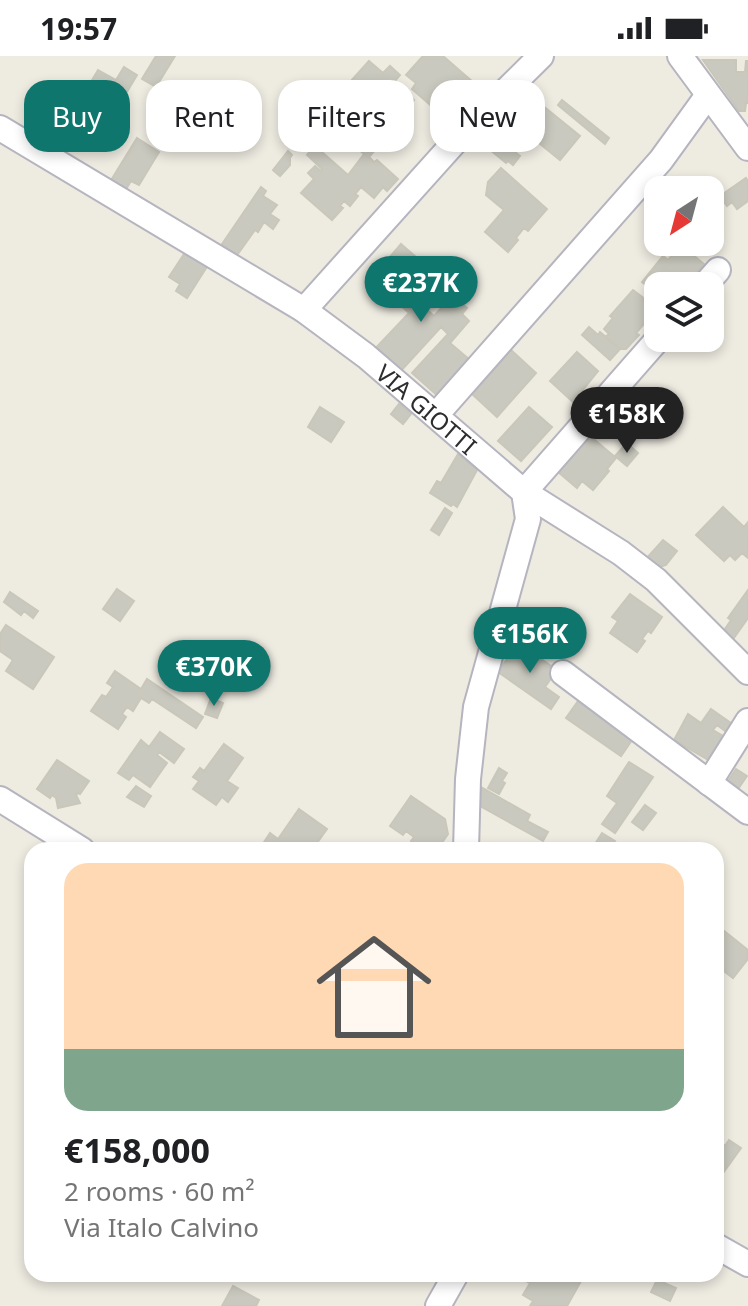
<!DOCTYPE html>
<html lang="en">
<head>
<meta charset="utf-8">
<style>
	:root { --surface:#fff; --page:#f2f2f2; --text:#202124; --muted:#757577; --line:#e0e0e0; --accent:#0f766e }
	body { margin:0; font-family:"Noto Sans",sans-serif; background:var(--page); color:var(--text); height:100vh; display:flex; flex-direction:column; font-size:30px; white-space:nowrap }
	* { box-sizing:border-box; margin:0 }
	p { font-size:26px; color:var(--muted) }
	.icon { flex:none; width:44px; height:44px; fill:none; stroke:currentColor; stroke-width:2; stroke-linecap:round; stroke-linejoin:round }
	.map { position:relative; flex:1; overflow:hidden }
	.sheet { position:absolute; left:24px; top:786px; width:700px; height:440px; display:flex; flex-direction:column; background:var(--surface); border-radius:24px; box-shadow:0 4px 12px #0003 }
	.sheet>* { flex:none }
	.banner { position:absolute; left:24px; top:24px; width:700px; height:72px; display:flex; gap:16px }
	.needle { width:52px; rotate:216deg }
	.controls { position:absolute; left:644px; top:120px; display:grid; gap:16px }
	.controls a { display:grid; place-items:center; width:80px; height:80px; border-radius:16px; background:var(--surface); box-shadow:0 4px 12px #0003; font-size:40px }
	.price { position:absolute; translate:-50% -68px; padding:0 18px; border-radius:28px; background:var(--accent); color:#fff; font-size:26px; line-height:52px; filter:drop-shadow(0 2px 4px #0008) }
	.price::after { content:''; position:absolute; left:50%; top:48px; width:24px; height:18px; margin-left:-12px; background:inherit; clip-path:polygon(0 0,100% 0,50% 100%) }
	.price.active { background:#222; color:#fff }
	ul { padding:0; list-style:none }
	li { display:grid; align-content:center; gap:16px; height:424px; padding:0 40px }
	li+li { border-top:2px solid var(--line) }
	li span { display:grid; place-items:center; height:248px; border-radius:24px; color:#555 }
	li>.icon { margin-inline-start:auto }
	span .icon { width:144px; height:144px; fill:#fffc; stroke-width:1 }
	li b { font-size:34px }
	.chip { padding:0 28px; border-radius:24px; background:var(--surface); box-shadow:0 4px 12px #0003; font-size:28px; line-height:72px }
	.chip.active { background:var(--accent); color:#fff }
	.status { display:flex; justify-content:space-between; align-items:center; height:56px; padding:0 40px; background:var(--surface); direction:ltr }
	.status svg { height:22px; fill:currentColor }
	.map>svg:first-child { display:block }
	.building { fill:#cac9bf; stroke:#c9c7ba; stroke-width:2 }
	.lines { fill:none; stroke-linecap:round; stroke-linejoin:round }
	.minor-casing { stroke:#b5b4bf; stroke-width:28 }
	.minor { stroke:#fff; stroke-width:24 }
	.labels { text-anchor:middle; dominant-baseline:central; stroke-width:6; stroke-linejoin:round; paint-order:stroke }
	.street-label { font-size:24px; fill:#2d2d2d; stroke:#fff }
</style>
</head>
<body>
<div class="status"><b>19:57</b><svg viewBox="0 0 49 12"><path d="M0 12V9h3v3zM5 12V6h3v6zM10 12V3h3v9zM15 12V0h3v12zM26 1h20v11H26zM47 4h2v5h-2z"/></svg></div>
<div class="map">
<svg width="748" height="1250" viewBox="0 0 748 1250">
	<rect width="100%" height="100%" fill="#eeebe1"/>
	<path class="building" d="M156,0H175L156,31L142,23Z
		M423,0H443L473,26L443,60L412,33L416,27L406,19Z
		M703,4H736V16H745L746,5H748V47H746L745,55H739Z
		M369,5L383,17L390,10L400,19L394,26L414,44L378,85L381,87L369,101L374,106L377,104L398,123L387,135L383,131L374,142L361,131L355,138L358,140L350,150L344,145L340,150L343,152L332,164L301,137L314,123L308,117L315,110L321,115L322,113L307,99L311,94L295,83L308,68L313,72L306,82L348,119L364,98L358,93L371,78L333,45Z
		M124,11L137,19L101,79L71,60L98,14L116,24Z
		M532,41L580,80L560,104L512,65Z
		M562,44L609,82L605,88L558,49Z
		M502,63L526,84L515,96L520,100L513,109L508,105L506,107L482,87Z
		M137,82L159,96L139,129L131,125L125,135L110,126Z
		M288,95L292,99L290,102V109L280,120L273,114Z
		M501,112L547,153L528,175L524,172L516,182L518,184L508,196L485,176L504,154L486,139L488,126Z
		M746,122L748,125V145L737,153L732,146L727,150L720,140Z
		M261,131L266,135L263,140L277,149L270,158L279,164L273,173L264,166L258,176L255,174L235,202L220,191Z
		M401,188L439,221L434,227L426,220L406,242L411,246L414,242L434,260L456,236L465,244L462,248L467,252L462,258L469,265L450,287L470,304L438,340L412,317L448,278L441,271L400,316L373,295L409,257L379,230L385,223L377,216Z
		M681,189L704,208L690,224L687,221L679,230H658V239L642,226L663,200L668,204Z
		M186,195L208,209L187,242L176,235L180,228L169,221Z
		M633,234L645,243L643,245L655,255L636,277L639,279L626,293H620L605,281L609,278L604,273L613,262L610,260Z
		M589,271L598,279L600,276L620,293L610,304L582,279Z
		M511,294L536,317L497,361L472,338Z
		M577,296L598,315L573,346L550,325Z
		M399,348L411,358L403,368L391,358Z
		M320,351L344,366L331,386L308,371Z
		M529,351L552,371L521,405L498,385Z
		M590,380L616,402L607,413L609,415L593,434L582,425L577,432L558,416Z
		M627,387L638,397L627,410L615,400Z
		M458,398L477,414L457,451L453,448L451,450L430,437L437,425L441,427Z
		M723,451L744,471L748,466V502L742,497L735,504L730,499L724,505L696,479Z
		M445,452L452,457L439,479L431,474Z
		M663,484L677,495L666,509L657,512L646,503Z
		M117,533L134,545L120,565L103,553Z
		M748,534V562L731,586L723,576L731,564L728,562Z
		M10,536L38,555L33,562L24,555L21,559L4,546Z
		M630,538L662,561L651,577L648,575L642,583L645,585L637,596L610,577L618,565L612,561Z
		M6,569L54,601L33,633L6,615L13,604L0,595V578Z
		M518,587L557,614L545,631L559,641L551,653L498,616Z
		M115,615L141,633L147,623L203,661L196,672L152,643L149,647L141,642L133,655L127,651L122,658L126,661L118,673L91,655L102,639L106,641L113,631L107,627Z
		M581,641L627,673L623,678L632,684L621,700L566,662Z
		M211,642L223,647L217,662L205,658Z
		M711,653L738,672L732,680L717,669L713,674L725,681L710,705L674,684L688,658L701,667Z
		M160,676L184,693L174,707L159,696L157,699L167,707L150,731L133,719L129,724L118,717L141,684L149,691Z
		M224,688L243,702L227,725L238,732L228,746L222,741L216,749L193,733L199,725L193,721L200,712L204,715Z
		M57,704L89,725L80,738L78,737L76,739L80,747L58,752L56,742L52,739L50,742L37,733Z
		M629,706L653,721L615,777L602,768L617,747L607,740Z
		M499,712L507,717L502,725L505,727L499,738L488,732Z
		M736,713L747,720L738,733L728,725Z
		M136,730L151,740L144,751L127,741Z
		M481,731L530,759L527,765L548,776L543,785L480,750Z
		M411,740L445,763L448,778L437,794H425L411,785L414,781L406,775L403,779L390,770Z
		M645,749L656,757L643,774L632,766Z
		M299,753L327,773L312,794H259L270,777L278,783Z
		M602,777L615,785L610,794H597L593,791Z
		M723,874L748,894V903L733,922L716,909V884Z
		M729,1084L741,1092L716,1127V1092L720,1086L725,1090Z
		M520,1218H585L567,1250H530L533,1245L523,1239L530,1227L518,1221Z
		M657,1224L676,1232L670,1245L651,1236Z
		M233,1230L259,1244L256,1250H222Z"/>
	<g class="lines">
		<g class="minor-casing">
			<g id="minor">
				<path d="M680,0L748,92"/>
				<path id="s1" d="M0,72L304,254L366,300L524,436L621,497L656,524L748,616"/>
				<path d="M704,230L718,214"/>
				<path d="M304,254L463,77L541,0"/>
				<path d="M436,359L661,104L708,39"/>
				<path d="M563,617L748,756"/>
				<path d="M709,727L748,665"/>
				<path d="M0,743L82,794"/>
				<path d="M466,794L468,723L476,651L528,463L524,436L659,282"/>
				<path d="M716,1190L748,1208"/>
				<path d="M438,1250L456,1218"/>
			</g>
		</g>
		<use href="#minor" class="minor"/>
	</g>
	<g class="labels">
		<g class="street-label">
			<text stroke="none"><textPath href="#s1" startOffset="512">VIA GIOTTI</textPath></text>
		</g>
	</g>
</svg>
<div class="controls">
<a><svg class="needle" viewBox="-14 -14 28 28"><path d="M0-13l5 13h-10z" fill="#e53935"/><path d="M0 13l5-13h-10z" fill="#757577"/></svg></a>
<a><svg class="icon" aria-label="layers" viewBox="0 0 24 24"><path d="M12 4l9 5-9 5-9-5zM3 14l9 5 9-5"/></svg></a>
</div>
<b class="price" style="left:421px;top:268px">€237K</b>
<b class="price active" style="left:627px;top:399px">€158K</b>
<b class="price" style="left:530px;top:619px">€156K</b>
<b class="price" style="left:214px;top:652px">€370K</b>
<div class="banner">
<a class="chip active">Buy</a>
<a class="chip">Rent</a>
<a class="chip">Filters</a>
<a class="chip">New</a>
</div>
<section class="sheet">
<ul>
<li><span style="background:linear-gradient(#ffd9b3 75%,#7fa58c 0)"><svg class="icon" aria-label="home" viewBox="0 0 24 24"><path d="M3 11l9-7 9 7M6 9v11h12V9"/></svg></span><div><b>€158,000</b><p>2 rooms · 60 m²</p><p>Via Italo Calvino</p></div></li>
</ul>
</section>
</div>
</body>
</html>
